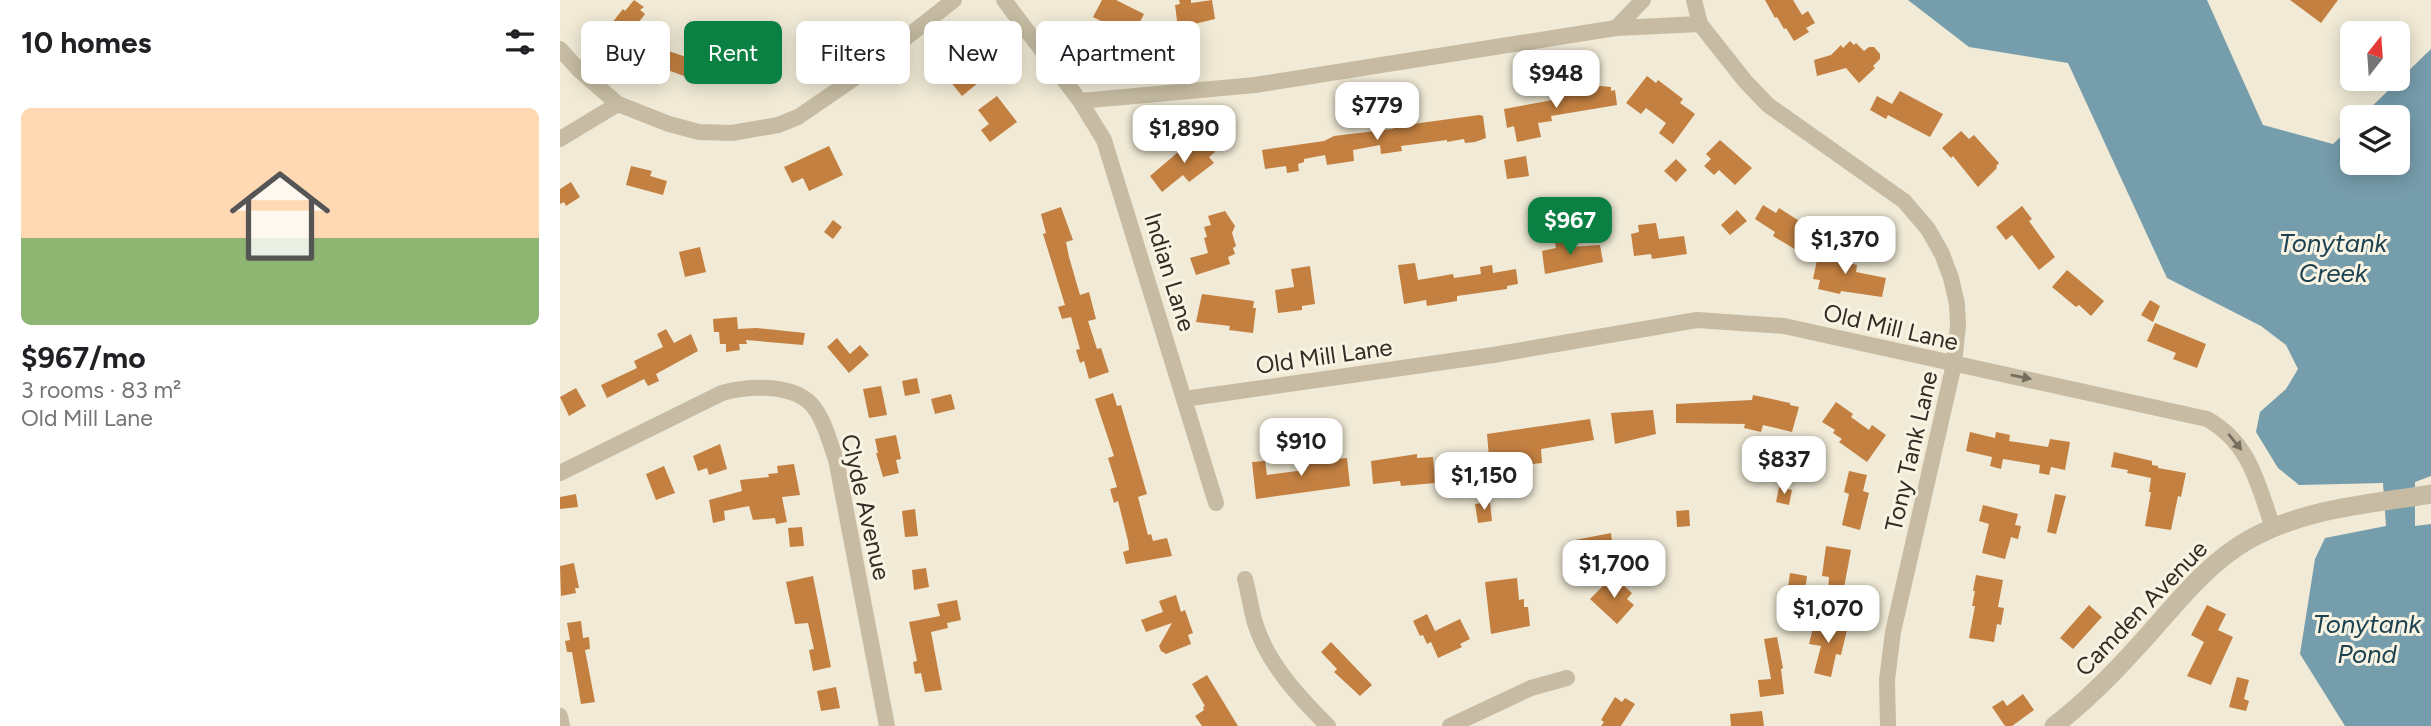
<!DOCTYPE html>
<html lang="en">
<head>
<meta charset="utf-8">
<style>
	:root { --surface:#fff; --page:#f6f6f6; --text:#202124; --muted:#757577; --line:#e0e0e0; --accent:#0b8043 }
	body { margin:0; font-family:Figtree,sans-serif; background:var(--page); color:var(--text); height:100vh; display:flex; flex-direction:column; font-size:26px; white-space:nowrap }
	* { box-sizing:border-box; margin:0 }
	p { font-size:23px; color:var(--muted) }
	.icon { flex:none; width:38px; height:38px; fill:none; stroke:currentColor; stroke-width:2; stroke-linecap:round; stroke-linejoin:round }
	.map { position:relative; flex:1; overflow:hidden }
	.panel { display:flex; flex-direction:column; background:var(--surface); width:560px }
	.panel>* { flex:none }
	.top-card { position:absolute; left:21px; top:21px; width:665px; height:63px; display:flex; gap:14px }
	.needle { width:46px; rotate:17deg }
	.tools { position:absolute; left:1780px; top:21px; display:grid; gap:14px }
	.tools a { display:grid; place-items:center; width:70px; height:70px; border-radius:10px; background:var(--surface); box-shadow:0 4px 18px #0003; font-size:35px }
	.price { position:absolute; translate:-50% -60px; padding:0 16px; border-radius:14px; background:#fff; color:#222; font-size:23px; line-height:46px; filter:drop-shadow(0 2px 4px #0008) }
	.price::after { content:''; position:absolute; left:50%; top:42px; width:21px; height:16px; margin-left:-10px; background:inherit; clip-path:polygon(0 0,100% 0,50% 100%) }
	.price.current { background:var(--accent); color:#fff }
	ul { padding:0; list-style:none }
	li { display:grid; align-content:center; gap:14px; height:371px; padding:0 21px }
	li+li { border-top:2px solid var(--line) }
	li span { display:grid; place-items:center; height:217px; border-radius:10px; color:#555 }
	li>.icon { margin-inline-start:auto }
	span .icon { width:126px; height:126px; fill:#fffc; stroke-width:1 }
	li b { font-size:30px }
	h2 { display:flex; justify-content:space-between; align-items:center; height:84px; padding:0 21px; font-size:30px }
	.chip { padding:0 24px; border-radius:10px; background:var(--surface); box-shadow:0 4px 18px #0003; font-size:24px; line-height:63px }
	.chip.current { background:var(--accent); color:#fff }
	main { display:flex; flex:1; min-height:0 }
	.map>svg:first-child { display:block }
	.water { fill:#769dac }
	.building { fill:#c38041 }
	.lines { fill:none; stroke-linecap:round; stroke-linejoin:round }
	.minor { stroke:#c7bca3; stroke-width:16 }
	.tertiary { stroke:#c7bca3; stroke-width:19 }
	.oneway { fill:#756d5e }
	.labels { text-anchor:middle; dominant-baseline:central; stroke-width:6; stroke-linejoin:round; paint-order:stroke }
	.street-label { font-size:24px; fill:#322c25; stroke:#f8f3e2 }
	.water-label { font-size:26px; font-style:italic; fill:#1c4252; stroke:#f8f3e2 }
</style>
</head>
<body>
<main>
<section class="panel">
<h2>10 homes<svg class="icon" aria-label="filters" viewBox="0 0 24 24"><path d="M4 7h16M4 17h16"/><circle cx="9" cy="7" r="2"/><circle cx="15" cy="17" r="2"/></svg></h2>
<ul>
<li><span style="background:linear-gradient(#ffd9b3 60%,#8fb573 0)"><svg class="icon" aria-label="home" viewBox="0 0 24 24"><path d="M3 11l9-7 9 7M6 9v11h12V9"/></svg></span><div><b>$967/mo</b><p>3 rooms · 83 m²</p><p>Old Mill Lane</p></div></li>
</ul>
</section>
<div class="map">
<svg width="1871" height="726" viewBox="0 0 1871 726">
	<rect width="100%" height="100%" fill="#f0ead6"/>
	<path class="water" d="M1348,0H1647L1703,125L1773,144L1792,126V163H1838V117H1801L1871,49V476L1855,482V526L1871,524V726H1785L1740,654L1755,559L1765,538L1826,526L1823,483L1739,485L1718,468L1696,432L1700,412L1726,389L1738,369L1726,345L1701,326L1607,278L1508,63L1409,47Z"/>
	<path class="building" d="M74,0L84,7L80,10L85,14L79,22L89,31L76,48L68,42L65,45L57,39L55,42L44,33L63,9L65,11Z
		M542,0H556L584,14L574,34L550,22L549,25L533,17Z
		M619,0H631V3L652,0L655,19L618,28L615,5L620,4Z
		M1205,0H1233L1242,15L1248,11L1255,23L1246,28L1249,32L1234,41L1226,28L1224,29L1217,17L1215,18Z
		M1730,0H1778L1761,23Z
		M1290,41L1294,45L1296,43L1304,51L1309,47H1314L1320,54V59L1313,66L1315,68L1299,83L1286,68L1257,76L1254,60L1271,55L1281,45L1283,48Z
		M103,49L146,64L140,82L97,66Z
		M397,50L414,72L412,74L418,83L402,96L386,76L390,73L381,62Z
		M209,51V57H212L214,75L207,76V79L179,82L177,63L194,61L193,53Z
		M1087,76L1096,83L1098,80L1123,99L1120,103L1135,114L1113,144L1099,133L1106,123L1086,108L1081,114L1066,103Z
		M1041,86L1051,87V91L1055,90L1057,105L991,116L992,121L978,123L981,137L957,142L954,126L947,128L944,109L1004,98L1003,93Z
		M1340,91L1383,114L1370,137L1328,115L1326,119L1310,110L1317,96L1332,104Z
		M437,96L457,122L430,142L421,130L429,124L418,110Z
		M919,115L923,116L926,138L915,142L905,143L904,139L887,142V140L841,146L842,151L821,154L820,145L793,150L794,161L767,165L765,155L744,159V162L738,164L739,171L727,173L726,166L705,169L702,150L764,141L774,136L832,129L840,126V123L853,121V124Z
		M1401,131L1409,139L1414,135L1439,163L1436,166L1437,168L1418,187L1393,156L1391,158L1382,148Z
		M645,139L655,152L649,157L654,163L629,182L623,175L602,192L590,176L630,142L634,147Z
		M1160,140L1192,168L1175,185L1159,170L1154,175L1144,166L1151,159L1146,154Z
		M269,146L283,175L249,191L243,178L232,183L224,167Z
		M966,156L969,176L947,179L944,160Z
		M1116,159L1127,170L1116,182L1104,171Z
		M71,166L92,171L90,176L107,181L103,195L66,185Z
		M11,182L20,197L6,206L4,202L0,204V189Z
		M1203,205L1216,213L1219,208L1241,222L1245,216L1256,223L1238,251L1213,236L1215,232L1195,219Z
		M1462,206L1472,219L1469,221L1495,257L1479,270L1452,235L1446,240L1436,227Z
		M501,207L513,240L506,242L509,257L520,295L529,292L536,319L528,321L537,349L541,348L549,372L529,379L524,361L520,363L516,350L520,349L511,317L502,319L498,307L505,305L483,234L486,233L481,214Z
		M1177,210L1187,221L1170,235L1161,225Z
		M665,211L675,226L672,233L676,246L673,248L675,254L668,257L670,264L636,275L630,258L648,253L644,238L647,237L644,227L651,225L648,216Z
		M273,220L282,227L273,239L264,232Z
		M1096,223L1099,239L1124,236L1127,254L1092,259L1091,254L1074,256L1071,234L1079,232L1078,225Z
		M1010,241L1011,247L1040,245L1043,262L985,274L982,251L996,248L995,243Z
		M1269,244L1280,261L1297,265L1296,272L1326,278L1322,297L1281,291L1280,294L1258,289L1260,280L1253,279L1259,250Z
		M140,247L146,272L125,277L119,252Z
		M855,263L858,280L893,274L894,278L921,274L920,267L932,265L933,273L956,269L958,284L947,286V289L897,296V301L867,306L866,300L844,304L838,265Z
		M750,266L755,304L742,306V310L718,313L715,290L734,287L731,269Z
		M1507,270L1544,301L1531,316L1519,305L1516,307L1492,287Z
		M642,294L694,301L693,308H696L693,333L669,330L670,326L636,322Z
		M1590,300L1600,306L1593,322L1581,315Z
		M177,317L178,329L196,328L245,333L243,345L186,340L187,344H179L180,350L166,352V344H160L159,332H154L153,319Z
		M1595,323L1646,344L1637,368L1613,359L1616,353L1587,341Z
		M106,329L114,343L131,334L138,351L96,374L99,381L88,386L84,379L47,398L41,385L77,368L74,361L103,347L97,334Z
		M277,338L290,354L300,345L309,355L289,373L267,347Z
		M357,378L360,393L345,396L342,381Z
		M321,386L327,415L309,418L303,389Z
		M16,388L26,406L9,416L0,397Z
		M553,393L557,406L561,405L587,494L578,497L588,535L591,534L593,541L607,538L612,556L566,564L563,552L569,550L568,541L558,501L554,503L550,489L557,487L548,458L554,456L535,399Z
		M391,394L395,409L375,414L371,399Z
		M1193,395L1230,403V405L1239,407L1232,432L1203,425L1201,432L1184,428L1185,424L1116,423V404L1192,400Z
		M1276,402L1293,414L1291,417L1309,430L1312,425L1326,435L1307,462L1279,442L1282,439L1273,433L1275,430L1262,422Z
		M1093,410L1096,434L1055,444L1051,413Z
		M1030,419L1034,440L981,449L982,463L930,469L927,434Z
		M1410,432L1435,438L1436,432L1450,435L1449,441L1488,447L1490,439L1510,442L1505,470L1491,467L1489,475L1479,473L1480,465L1443,459L1441,469L1430,466L1432,457L1406,451Z
		M336,435L341,459L336,460L339,473L323,477L316,453H318L315,439Z
		M160,444L167,469L149,475L147,468L138,471L133,456Z
		M1554,452L1592,461V465L1598,466V468L1626,473L1621,497L1618,496L1611,530L1585,526L1591,492H1589L1591,478L1567,473L1568,470L1551,467Z
		M857,454V458L873,457L875,483L841,486L840,481L813,484L811,461Z
		M787,458L790,486L696,499L692,462L705,461L707,475L745,470L744,462Z
		M234,464L240,495L222,497L227,522L216,524L215,518L193,520L189,506L164,511L165,520L153,523L149,500L182,491L180,480L209,477L208,474L218,473L217,466Z
		M104,466L115,493L96,500L86,474Z
		M1289,471L1307,475L1303,491L1309,493L1300,530L1282,525L1289,494L1284,492Z
		M1219,487L1232,490L1229,505L1216,502Z
		M16,494L18,507L0,509V497Z
		M1495,494L1506,496L1496,534L1487,532Z
		M930,502L932,521L918,523L915,504Z
		M1423,505L1458,514L1455,525L1461,526L1458,539L1451,537L1445,559L1422,553L1429,524L1419,521Z
		M355,509L358,536L345,537L342,511Z
		M1129,510L1130,526L1117,527L1116,511Z
		M242,527L244,546L230,547L228,528Z
		M1051,533L1053,550L1016,552L1015,540Z
		M1266,546L1291,550L1283,593L1268,591L1269,577L1262,576Z
		M14,563L19,588H15L16,593L1,596L0,566Z
		M366,568L369,587L354,590L352,570Z
		M1230,573L1247,576L1245,590L1228,587Z
		M1416,575L1443,580L1438,607L1444,608L1441,625L1437,624L1434,642L1409,638L1415,606H1412L1415,591H1413Z
		M253,576L271,667L253,671L249,650L254,649L248,623L235,624L226,582Z
		M1053,576L1072,593L1067,599L1074,605L1057,624L1030,599Z
		M957,578L959,600L964,599V607H968L970,626L931,634L925,582Z
		M616,595L621,612L625,610L633,633L628,635L631,644L606,654L601,651L599,646L612,623L586,632L581,620L603,612L599,601Z
		M397,600L401,620L387,623L388,628L371,632L382,690L365,692L361,673L355,674L353,662L357,661L349,622L380,616L377,604Z
		M1529,605L1542,617L1513,649L1500,638Z
		M1647,605L1666,614L1658,630L1673,637L1651,685L1627,676L1644,642L1631,635Z
		M867,614L875,631L900,619L910,639L900,644L902,647L878,658L871,642L867,644L863,635L860,636L853,621Z
		M1271,617L1286,621L1284,630H1287L1281,655L1276,654L1271,677L1254,673L1261,646L1249,644L1254,624L1269,627Z
		M21,621L23,638L29,637L30,649L25,650L35,702L21,704L12,652H7L5,641L10,640L7,623Z
		M1217,637L1223,668L1221,669L1224,694L1200,697L1198,680L1211,679L1204,639Z
		M771,642L812,685L800,696L774,672L777,669L761,652Z
		M647,675L678,726H642L635,716L644,710L643,707L645,706L632,684Z
		M1677,677L1689,680L1684,699L1689,701L1686,711L1669,707Z
		M276,687L280,708L261,711L257,691Z
		M1463,694L1474,710L1452,726H1445L1432,707L1443,700L1447,706Z
		M1055,697L1062,702L1065,698L1075,704L1061,726H1041L1044,722L1041,720Z
		M1202,711L1204,726H1171L1170,714Z"/>
	<g class="lines">
		<path class="minor" d="M444,0L520,101L544,140L656,503
			M1134,0L1140,24L1185,81L1208,105L1344,201L1368,229L1382,254L1391,278L1397,304L1398,325L1394,364L1333,632L1327,680L1328,726
			M1056,28L1083,0
			M0,49L19,70L58,104L109,124L139,132L172,133L218,125L238,117L292,80L394,0
			M520,101L695,85L1056,28L1140,24
			M0,139L58,104
			M624,399L933,355L1137,320L1224,326L1647,419C1690,443 1698,484 1713,528
			M0,473L162,393C187,386 231,383 251,404C264,418 269,441 276,459L327,726
			M685,579C689,594 691,609 695,623C708,664 738,696 768,726
			M0,716L2,726
			M890,726L971,688L1007,678"/>
		<path class="tertiary" d="M1494,726C1525,702 1553,674 1579,645C1614,607 1645,564 1690,539C1745,508 1811,504 1871,494"/>
	</g>
	<defs><path id="oneway-solid" d="M-6-.8H1V-3.2L6.5 0L1 3.2V.8H-6Z" transform="scale(1.75)"/></defs>
	<g class="oneway">
		<use href="#oneway-solid" transform="translate(1461 377) rotate(11)"/>
		<use href="#oneway-solid" transform="translate(1675 442) rotate(51)"/>
	</g>
	<g class="labels">
		<g class="street-label">
			<text transform="translate(610 272) rotate(73)">Indian Lane</text>
			<text transform="translate(1331 327) rotate(13)">Old Mill Lane</text>
			<text transform="translate(764 356) rotate(-8)">Old Mill Lane</text>
			<text transform="translate(1351 451) rotate(-77)">Tony Tank Lane</text>
			<text transform="translate(306 507) rotate(77)">Clyde Avenue</text>
			<text transform="translate(1581 608) rotate(-46)">Camden Avenue</text>
		</g>
		<g class="water-label">
			<text x="1773" y="243">Tonytank<tspan x="1773" dy="30">Creek</tspan></text>
			<text x="1807" y="624">Tonytank<tspan x="1807" dy="30">Pond</tspan></text>
		</g>
	</g>
</svg>
<div class="tools">
<a><svg class="needle" viewBox="-14 -14 28 28"><path d="M0-13l5 13h-10z" fill="#e53935"/><path d="M0 13l5-13h-10z" fill="#757577"/></svg></a>
<a><svg class="icon" aria-label="layers" viewBox="0 0 24 24"><path d="M12 4l9 5-9 5-9-5zM3 14l9 5 9-5"/></svg></a>
</div>
<b class="price" style="left:996px;top:110px">$948</b>
<b class="price" style="left:817px;top:142px">$779</b>
<b class="price" style="left:624px;top:165px">$1,890</b>
<b class="price current" style="left:1010px;top:257px">$967</b>
<b class="price" style="left:1285px;top:276px">$1,370</b>
<b class="price" style="left:741px;top:478px">$910</b>
<b class="price" style="left:1224px;top:496px">$837</b>
<b class="price" style="left:924px;top:512px">$1,150</b>
<b class="price" style="left:1054px;top:600px">$1,700</b>
<b class="price" style="left:1268px;top:645px">$1,070</b>
<div class="top-card">
<a class="chip">Buy</a>
<a class="chip current">Rent</a>
<a class="chip">Filters</a>
<a class="chip">New</a>
<a class="chip">Apartment</a>
</div>
</div>
</main>
</body>
</html>
